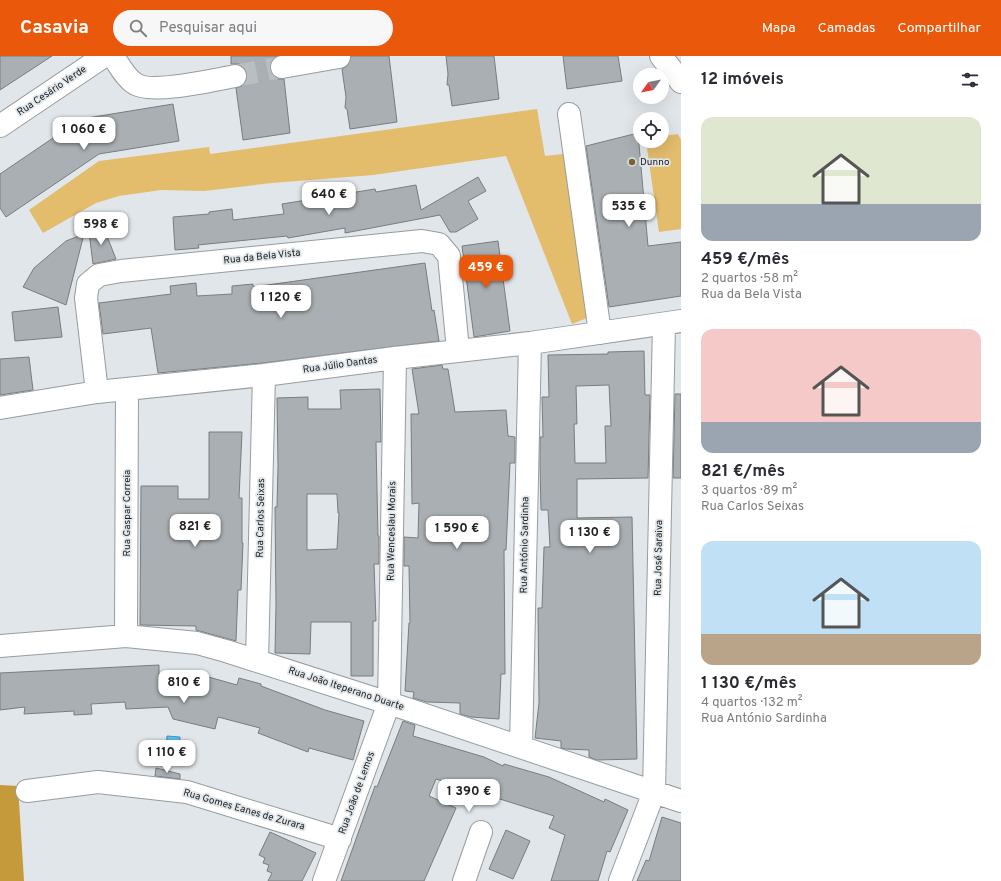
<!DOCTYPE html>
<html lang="pt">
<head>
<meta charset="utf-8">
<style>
	:root { --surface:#fff; --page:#f7f7f7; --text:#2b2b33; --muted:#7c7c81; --accent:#ea580c }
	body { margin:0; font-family:Overpass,sans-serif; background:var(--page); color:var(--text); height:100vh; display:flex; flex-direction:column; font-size:15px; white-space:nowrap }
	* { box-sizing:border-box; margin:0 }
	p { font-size:13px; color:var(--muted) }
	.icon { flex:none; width:22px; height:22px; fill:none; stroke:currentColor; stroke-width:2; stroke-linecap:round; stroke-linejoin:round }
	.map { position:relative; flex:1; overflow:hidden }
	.details { display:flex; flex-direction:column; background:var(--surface); width:320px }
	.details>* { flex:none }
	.needle { width:26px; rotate:237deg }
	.controls { position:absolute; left:633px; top:12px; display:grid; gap:8px }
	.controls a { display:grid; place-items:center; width:36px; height:36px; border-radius:50%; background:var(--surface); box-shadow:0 4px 16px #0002; font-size:20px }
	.price { position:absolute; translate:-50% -34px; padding:0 9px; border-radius:8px; background:#fff; color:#222; font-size:13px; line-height:26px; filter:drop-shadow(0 1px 2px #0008) }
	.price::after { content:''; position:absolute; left:50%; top:24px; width:12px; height:9px; margin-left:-6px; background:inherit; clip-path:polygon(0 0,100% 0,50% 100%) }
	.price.active { background:var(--accent); color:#fff }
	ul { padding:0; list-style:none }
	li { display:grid; align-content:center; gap:8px; height:212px; padding:0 20px }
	li span { display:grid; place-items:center; height:124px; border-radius:12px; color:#555 }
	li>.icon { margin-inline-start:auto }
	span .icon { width:72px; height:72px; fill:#fffc; stroke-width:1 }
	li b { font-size:17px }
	h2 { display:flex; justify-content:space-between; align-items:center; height:48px; padding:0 20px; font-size:17px }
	header { display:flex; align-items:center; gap:24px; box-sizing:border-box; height:56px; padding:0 20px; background:var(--accent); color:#fff }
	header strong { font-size:19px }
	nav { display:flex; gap:22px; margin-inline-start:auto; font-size:14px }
	.search { width:280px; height:36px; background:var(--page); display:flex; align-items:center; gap:10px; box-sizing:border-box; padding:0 14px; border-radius:22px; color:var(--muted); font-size:15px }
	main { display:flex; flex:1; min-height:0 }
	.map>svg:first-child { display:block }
	.green { fill:#e3bc6c }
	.forest { fill:#c49a3b }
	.water { fill:#5cc3f8; stroke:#4992b7 }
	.building { fill:#a9afb2; stroke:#787d80; fill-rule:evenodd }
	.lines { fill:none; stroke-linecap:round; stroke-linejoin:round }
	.minor-tunnel { stroke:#b9bec1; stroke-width:22; stroke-dasharray:22 11; stroke-linecap:butt }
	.minor-casing { stroke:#969c9f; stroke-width:24 }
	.minor { stroke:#fff; stroke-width:22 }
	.poi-dot { fill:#7a6333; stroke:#e0e6ea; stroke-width:1.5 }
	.labels { text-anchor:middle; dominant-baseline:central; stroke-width:3.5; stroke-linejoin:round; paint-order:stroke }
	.street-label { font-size:10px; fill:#1c1e1f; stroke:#e0e6ea }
	.poi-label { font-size:10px; fill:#1c1e1f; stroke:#e0e6ea; text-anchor:start }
</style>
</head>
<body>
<header>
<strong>Casavia</strong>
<div class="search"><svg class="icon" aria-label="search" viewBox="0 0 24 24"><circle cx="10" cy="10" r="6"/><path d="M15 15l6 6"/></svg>Pesquisar aqui</div>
<nav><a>Mapa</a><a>Camadas</a><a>Compartilhar</a></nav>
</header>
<main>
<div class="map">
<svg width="681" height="825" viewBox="0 0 681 825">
	<rect width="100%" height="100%" fill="#e0e6ea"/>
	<path class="green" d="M537,53L545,100L571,97L592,260L572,268L506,100L373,119L272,127L204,135L161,134L119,140L96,147L43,177L29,154L99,105L209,91L210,98Z
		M678,78L681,84V173L659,176L646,85H662V80Z"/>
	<path class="forest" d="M0,729L18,730L24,825H0Z"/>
	<path class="water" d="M167,680L180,681L179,706L165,705Z"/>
	<path class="building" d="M0,0H52L0,34Z
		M231,0H277L270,6V13L273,19L278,23H284L290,77L243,84L236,32L244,29L247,24V18L245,12L239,8H231Z
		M351,0H389L397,66L350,73L347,53L345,52L346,41L342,13L347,10Z
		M446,0H494L499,43L452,50L449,29H447L448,18Z
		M563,0H618L622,25L567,33Z
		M173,48L179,85L99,98L6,161L0,152V118L81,63Z
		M638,77L648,190L681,186V240L609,251L586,90Z
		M478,121L486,135L468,145L478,163L456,176H450L440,159L345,177V172L288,182L287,180L198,189L199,192L175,194L173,161L209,158V156L232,153L233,164L284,158L282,148L375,133L376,136L416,129L421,154Z
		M103,170L116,203L93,208L89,176Z
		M84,178L66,249L23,231L34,212L66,185Z
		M498,185L510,275L474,281L462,190Z
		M425,207L432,255L434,254L439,285L263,307L158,317L151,272L103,278L99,247L171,238L170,230L196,227L197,240L232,238V230L253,228V231Z
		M58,251L62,281L15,285L12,256Z
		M644,295L645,339H650L648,422L577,423V462L632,461L637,703L597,704L589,701V694L566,693L561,692V685L535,682L539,647L538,552H542L544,491H550L548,454H541L540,407V381H543L542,341H549L548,299L608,298V296ZM609,329L611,370H605L606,407H575L574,368H577L576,330Z
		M29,301L33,334L0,339V303Z
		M442,309L443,313H448L455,356L506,354L508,380L515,381V407H510L506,494H504L505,618H501L499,663L471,661L460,658V647L427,646L413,642L414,636L405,635L409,567H410L409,510H404V481L418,482L419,447L412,448L411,358H419L412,313Z
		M380,333L381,386H376L378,480H379V508H374L376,565H373V620H351V566H311L310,598L275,597L276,549L275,451H277L278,410L277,342L308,341V353H341L340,334ZM307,438H337L338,457H339L337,493L307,494Z
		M675,338H681V422H673Z
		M209,376H242L239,442H242V487H243L241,534H238L236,585L196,574V570L140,569L141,430H178V443H209Z
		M159,609V623L202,632L205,620L237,629L239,622L261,628V630L325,654L364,665L353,704L309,692L308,696L258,677L260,672L218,661L215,673L173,663L168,651L126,653L125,646L91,648L92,658L74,659V655L24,658L25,651L0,654V617Z
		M403,665L415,669L413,680L484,701L503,710L504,708L549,721L604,746L605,743L628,754L610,796L607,795L598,825H551L565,779L549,772L554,760L436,723L429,740L456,752L424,825H341L375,730L377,731Z
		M156,712L180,718V723L155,720Z
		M662,761L681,767V825H637L646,804L649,805Z
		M506,774L530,785L513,823L489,813Z
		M270,776L316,797L302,825H268L272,817L267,815L269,809L263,807L265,802L259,799Z"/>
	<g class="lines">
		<path class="minor-tunnel" d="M235,20L282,11"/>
		<g class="minor-casing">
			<path id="minor" d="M113,0C119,9 125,21 134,27C149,39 214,24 235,20
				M661,0L681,26
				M282,11L339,1
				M569,58L600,277
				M0,70L104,0
				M97,336L86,242L88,228L99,219L121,215L422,185L439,188L449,200L458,294
				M0,352L97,336L264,319L395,302L530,287L681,265
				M126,580L127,334
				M0,590L126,580L197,587L226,595L407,653L681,745
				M257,605L264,319
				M521,691L530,287
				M27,735L98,726L187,736L340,783
				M324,825L389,647L395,302
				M464,825L481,776
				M620,825L654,736L664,268"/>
		</g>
		<use href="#minor" class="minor"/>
	</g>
	<circle class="poi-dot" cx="632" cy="106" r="4"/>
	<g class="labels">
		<g class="street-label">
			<text transform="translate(52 35) rotate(-34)">Rua Cesário Verde</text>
			<text transform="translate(262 201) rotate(-6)">Rua da Bela Vista</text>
			<text transform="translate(340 309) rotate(-8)">Rua Júlio Dantas</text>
			<text transform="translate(127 457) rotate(-90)">Rua Gaspar Correia</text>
			<text transform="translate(261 462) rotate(-89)">Rua Carlos Seixas</text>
			<text transform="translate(392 475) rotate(-89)">Rua Wenceslau Morais</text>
			<text transform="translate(525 489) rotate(-89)">Rua António Sardinha</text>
			<text transform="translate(659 502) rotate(-89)">Rua José Saraiva</text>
			<text transform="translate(346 633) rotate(18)">Rua João Iteperano Duarte</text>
			<text transform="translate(357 737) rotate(-70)">Rua João de Lemos</text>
			<text transform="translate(244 754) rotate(16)">Rua Gomes Eanes de Zurara</text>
		</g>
		<g class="poi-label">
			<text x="640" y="106">Dunno</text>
		</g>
	</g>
</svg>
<div class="controls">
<a><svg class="needle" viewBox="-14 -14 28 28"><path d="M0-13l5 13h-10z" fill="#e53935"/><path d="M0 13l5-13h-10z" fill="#7c7c81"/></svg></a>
<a><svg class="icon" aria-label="locate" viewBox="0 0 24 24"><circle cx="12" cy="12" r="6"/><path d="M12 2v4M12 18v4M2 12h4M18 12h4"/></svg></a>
</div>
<b class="price" style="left:84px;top:95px">1 060 €</b>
<b class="price" style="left:329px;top:160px">640 €</b>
<b class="price" style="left:629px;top:172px">535 €</b>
<b class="price" style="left:101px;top:190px">598 €</b>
<b class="price active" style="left:486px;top:233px">459 €</b>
<b class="price" style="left:281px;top:263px">1 120 €</b>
<b class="price" style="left:195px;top:492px">821 €</b>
<b class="price" style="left:457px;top:494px">1 590 €</b>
<b class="price" style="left:590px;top:498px">1 130 €</b>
<b class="price" style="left:184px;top:648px">810 €</b>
<b class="price" style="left:167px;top:718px">1 110 €</b>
<b class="price" style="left:469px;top:757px">1 390 €</b>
</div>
<section class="details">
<h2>12 imóveis<svg class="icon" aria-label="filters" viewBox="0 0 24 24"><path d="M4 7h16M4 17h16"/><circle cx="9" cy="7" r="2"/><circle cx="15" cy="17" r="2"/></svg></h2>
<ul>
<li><span style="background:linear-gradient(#dfe7d0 70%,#9aa5b1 0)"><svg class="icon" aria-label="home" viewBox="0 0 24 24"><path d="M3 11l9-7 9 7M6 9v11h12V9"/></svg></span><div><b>459 €/mês</b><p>2 quartos · 58 m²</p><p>Rua da Bela Vista</p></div></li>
<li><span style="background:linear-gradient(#f6c9c9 75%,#9aa5b1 0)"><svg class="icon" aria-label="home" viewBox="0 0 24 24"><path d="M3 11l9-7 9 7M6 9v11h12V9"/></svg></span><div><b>821 €/mês</b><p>3 quartos · 89 m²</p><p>Rua Carlos Seixas</p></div></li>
<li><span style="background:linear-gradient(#bfe0f5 75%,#b9a48a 0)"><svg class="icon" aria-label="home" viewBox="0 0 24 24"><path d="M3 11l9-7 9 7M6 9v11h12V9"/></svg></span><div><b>1 130 €/mês</b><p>4 quartos · 132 m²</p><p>Rua António Sardinha</p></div></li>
</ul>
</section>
</main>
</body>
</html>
